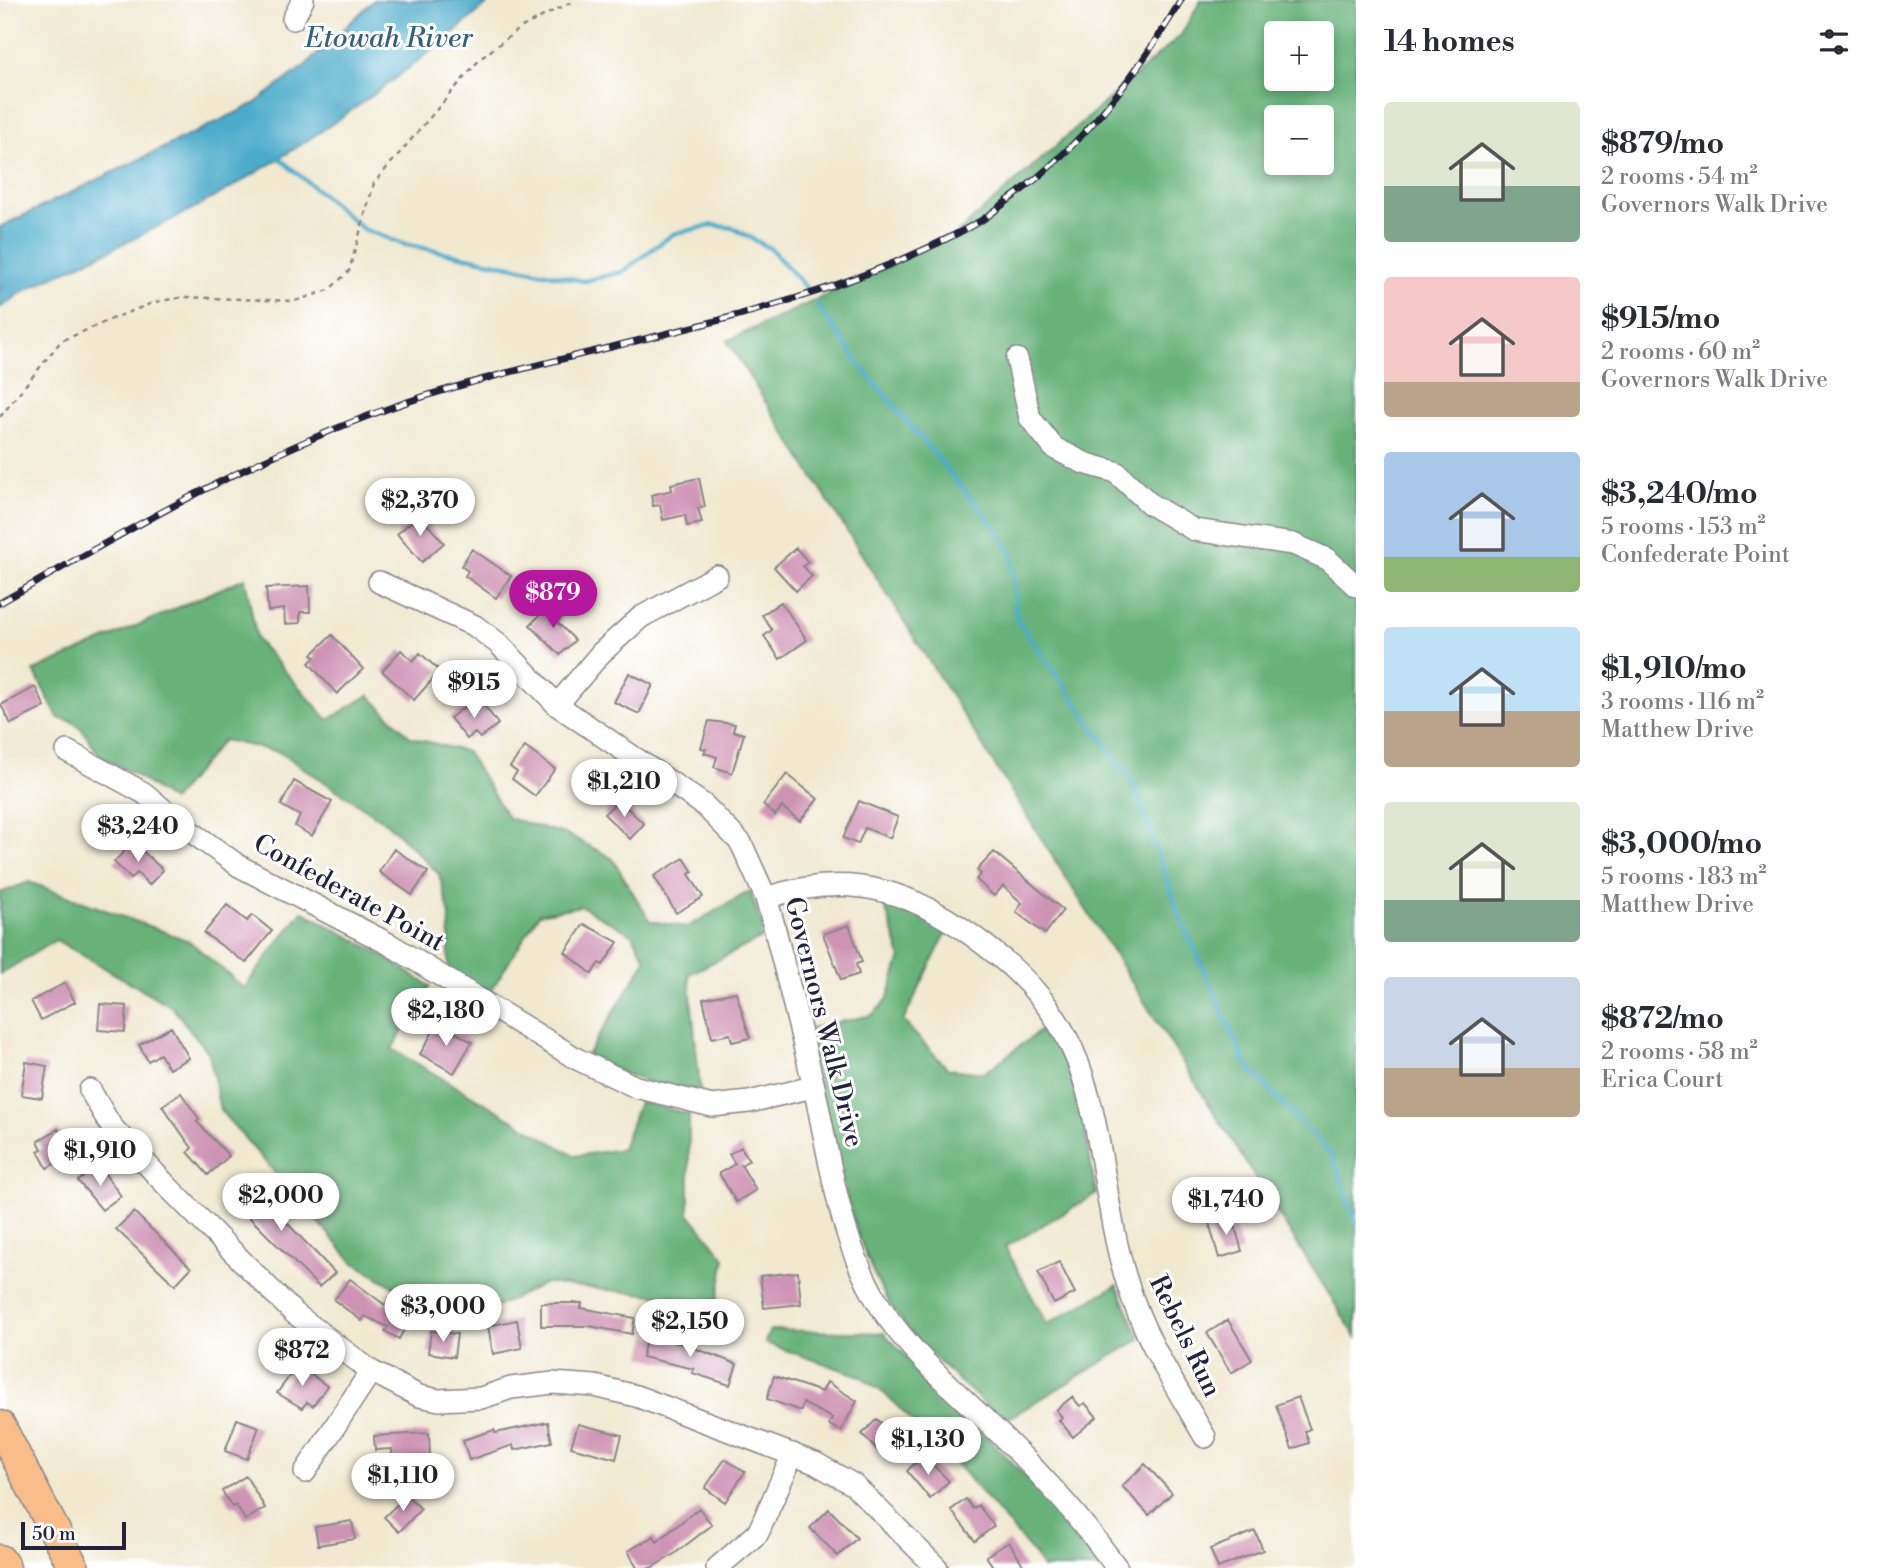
<!DOCTYPE html>
<html lang="en">
<head>
<meta charset="utf-8">
<style>
	:root { --surface:#fff; --page:#f2f2f3; --text:#2b2b33; --muted:#7c7c81; --accent:#b5179e }
	body { margin:0; font-family:"Libre Bodoni",serif; background:var(--page); color:var(--text); height:100vh; display:flex; flex-direction:column; font-size:26px; white-space:nowrap }
	* { box-sizing:border-box; margin:0 }
	p { font-size:23px; color:var(--muted) }
	.icon { flex:none; width:38px; height:38px; fill:none; stroke:currentColor; stroke-width:2; stroke-linecap:round; stroke-linejoin:round }
	.map { position:relative; flex:1; overflow:hidden }
	.sheet { display:flex; flex-direction:column; background:var(--surface); width:525px }
	.sheet>* { flex:none }
	.fabs { position:absolute; left:1264px; top:21px; display:grid; gap:14px }
	.fabs a { display:grid; place-items:center; width:70px; height:70px; border-radius:7px; background:var(--surface); box-shadow:0 4px 10px #0003; font-size:35px }
	.scale { position:absolute; left:21px; bottom:18px; width:105px; box-sizing:border-box; padding-left:7px; border:4px solid #22223b; border-top:0; font-size:19px; line-height:24px; white-space:nowrap; color:#22223b; -webkit-text-stroke:5px #fff; paint-order:stroke }
	.price { position:absolute; translate:-50% -60px; padding:0 16px; border-radius:24px; background:#fff; color:#222; font-size:23px; line-height:46px; filter:drop-shadow(0 2px 4px #0008) }
	.price::after { content:''; position:absolute; left:50%; top:42px; width:21px; height:16px; margin-left:-10px; background:inherit; clip-path:polygon(0 0,100% 0,50% 100%) }
	.price.current { background:var(--accent); color:#fff }
	ul { padding:0; list-style:none }
	li { display:flex; align-items:center; gap:21px; height:175px; padding:0 28px }
	li span { display:grid; place-items:center; flex:none; width:196px; height:140px; border-radius:7px; color:#555 }
	li>.icon { margin-inline-start:auto }
	span .icon { width:84px; height:84px; fill:#fffc; stroke-width:1 }
	li b { font-size:30px }
	h2 { display:flex; justify-content:space-between; align-items:center; height:84px; padding:0 28px; font-size:30px }
	main { display:flex; flex:1; min-height:0 }
	.map>svg:first-child { display:block }
	.forest { fill:#68b27a; stroke:#456a5a; stroke-width:2; fill-rule:evenodd }
	.water { fill:#4babca; stroke:#366682; stroke-width:2 }
	.lines { fill:none; stroke-linecap:round; stroke-linejoin:round }
	.stream { stroke:#4babca; stroke-width:4.5 }
	.building { fill:#ce93b4 }
	.minor-casing { stroke:#898686; stroke-width:24 }
	.highway-casing { stroke:#898686; stroke-width:33 }
	.path { stroke:#898686; stroke-width:2.5; stroke-dasharray:5 5; stroke-linecap:butt }
	.minor { stroke:#fff; stroke-width:21 }
	.highway { stroke:#f8bd89; stroke-width:30 }
	.rail-casing { stroke:#22223b; stroke-width:7 }
	.rail { stroke:#fff; stroke-width:4.5; stroke-dasharray:13; stroke-linecap:butt }
	.labels { text-anchor:middle; dominant-baseline:central; stroke-width:6; stroke-linejoin:round; paint-order:stroke }
	.street-label { font-size:26px; fill:#22223b; stroke:#fff }
	.water-label { font-size:28px; font-style:italic; fill:#34607b; stroke:#fff }
</style>
</head>
<body>
<main>
<div class="map">
<svg width="1356" height="1568" viewBox="0 0 1356 1568">
	<rect width="100%" height="100%" fill="#fff"/>
	<filter id="ink" filterUnits="userSpaceOnUse"><feTurbulence type="fractalNoise" baseFrequency=".0143" numOctaves="2"/><feDisplacementMap in="SourceGraphic" scale="14" xChannelSelector="R" yChannelSelector="G"/><feConvolveMatrix kernelMatrix="1 2 1 2 8 2 1 2 1" color-interpolation-filters="sRGB"/></filter>
	<filter id="wash" filterUnits="userSpaceOnUse"><feTurbulence type="fractalNoise" baseFrequency=".00686" numOctaves="4" result="noise"/><feDisplacementMap in="SourceGraphic" scale="28" xChannelSelector="R" yChannelSelector="G"/><feGaussianBlur stdDeviation="1.57" result="paint"/><feColorMatrix in="noise" values="0 0 0 0 0 0 0 0 0 0 0 0 0 0 0 0 0 1.4 0 .05"/><feComposite in="paint" operator="in"/></filter>
	<g filter="url(#wash)">
		<rect width="100%" height="100%" fill="#f0e9d0"/>
		<path class="forest" d="M1201,0H1356V1337L727,341L954,236L1181,35ZM1276,33H1321V79H1276ZM1276,117H1321V163H1276Z
			M245,578L257,640L328,720L369,695L410,737L467,752L508,818L568,835L612,858L650,921L687,927L750,891L766,936L689,974L700,1090C651,1087 630,1078 587,1055L646,960L633,935L581,906L539,914L487,997L448,976L450,916L439,874L387,823L279,752L223,740L172,801L134,774L100,756L81,728L71,721L58,718L34,671Z
			M29,882L189,941L244,988L302,911L369,947L430,986L392,1049L575,1156L622,1149L639,1102L689,1114V1213L725,1258L717,1302L545,1283L474,1318L440,1315L353,1262L220,1110L209,1053L172,1007L56,940L0,974V893Z
			M883,900L905,906L948,929L903,1021L948,1069L984,1073L1049,1024C1078,1080 1086,1132 1096,1194L1005,1247L1047,1324L1117,1285L1140,1339L1004,1421C969,1389 930,1358 901,1320C846,1247 829,1118 807,1029L872,1015L887,1000L901,957Z
			M770,1330L884,1333C956,1412 1040,1481 1103,1568H1042L1034,1554L961,1469L885,1394L860,1376L765,1343Z"/>
		<path class="water" d="M374,0H492C407,74 318,138 220,194C157,230 89,259 24,291L0,308V227L254,104L307,64Z"/>
		<g class="lines">
			<path class="stream" d="M279,158L363,229L403,244L584,281L622,272L673,234L713,225L733,228L771,249L806,288
				M817,304L859,364L991,522L1012,554L1016,618L1133,783L1181,919L1247,1066L1332,1155L1356,1222"/>
		</g>
		<g id="blocks">
			<path class="building" d="M699,478L705,507L698,508L702,523L687,526L685,515L663,520L660,505L653,506L651,495L672,490L671,484Z
				M419,515L444,543L422,562L397,534Z
				M796,548L808,562L803,566L812,576L796,591L774,567Z
				M472,549L511,576L496,598L465,576L468,571L461,566Z
				M309,586L310,612H300V623L285,624L284,609L268,611L266,588Z
				M781,602L807,640L780,659L764,636L772,630L762,615Z
				M550,605L562,617L557,622L575,640L560,655L530,625Z
				M332,635L363,669L337,694L309,663L315,657L312,654Z
				M401,650L413,661L420,653L440,671L414,700L382,671Z
				M629,673L653,685L639,714L614,702Z
				M35,687L45,707L11,724L1,705Z
				M478,697L498,724L480,738L475,733L467,739L450,718Z
				M709,721L735,724L733,731L744,734L732,773L714,767L717,757L704,753L706,749L701,748Z
				M525,747L555,769L535,796L512,779L517,772L510,767Z
				M787,774L818,799L800,821L782,807L775,815L763,805Z
				M294,781L332,802L312,836L295,826L300,816L281,805Z
				M619,800L644,824L630,839L604,814Z
				M859,801L898,817L890,838L865,828L858,844L843,838Z
				M133,842L163,870L149,885L137,873L131,879L114,862Z
				M394,849L428,872L412,895L379,872Z
				M994,852L1063,910L1045,934L1016,912L1022,903L1003,886L994,896L976,879L981,874L977,870Z
				M684,858L693,872L689,874L703,897L676,913L654,876Z
				M227,905L247,921L252,915L272,931L246,963L204,933Z
				M584,924L618,942L603,965L599,963L592,974L565,952Z
				M849,925L862,962L856,964L859,974L841,980L823,934Z
				M65,983L75,1002L41,1020L31,1001Z
				M736,992L750,1038L732,1042L730,1034L712,1038L703,999Z
				M100,1004L127,1006L125,1032L98,1030Z
				M438,1023L472,1042L454,1073L420,1054Z
				M171,1027L189,1058L169,1069L160,1054L148,1061L139,1045Z
				M26,1062L47,1066L42,1098L21,1095Z
				M181,1093L199,1119L196,1121L229,1156L208,1175L188,1152L192,1148L162,1106Z
				M58,1129L72,1153L47,1168L38,1151L42,1149L38,1141Z
				M741,1147L749,1160L741,1165L756,1190L736,1202L719,1173L735,1164L729,1154Z
				M99,1166L121,1196L102,1210L78,1181Z
				M246,1180L335,1273L319,1287L228,1196Z
				M134,1212L191,1268L175,1285L116,1229Z
				M1232,1216L1242,1251L1219,1258L1209,1223Z
				M1059,1262L1075,1293L1054,1304L1038,1272Z
				M798,1272L801,1304L764,1308L760,1276Z
				M350,1279L385,1305L389,1298L414,1311L399,1339L385,1331L388,1327L365,1316L362,1321L334,1300Z
				M541,1303H582L581,1308L635,1318L632,1334L589,1326H541Z
				M517,1320L522,1348L493,1354L488,1326Z
				M1228,1320L1252,1360L1231,1373L1207,1333Z
				M431,1331L457,1334L454,1357L428,1353Z
				M647,1336L686,1345L737,1364L730,1385L692,1373L694,1369L642,1357Z
				M298,1365L327,1386L313,1406L307,1402L302,1408L277,1393Z
				M774,1376L822,1392L827,1382L857,1401L841,1431L829,1425L832,1418L803,1403L801,1411L767,1399Z
				M1072,1397L1080,1406L1085,1403L1097,1417L1073,1437L1059,1420L1062,1417L1056,1410Z
				M1298,1397L1310,1429L1305,1431L1309,1443L1292,1449L1276,1405Z
				M237,1419L259,1427L247,1459L225,1451Z
				M877,1419L902,1444L887,1459L862,1434Z
				M548,1422L552,1442L514,1450L513,1445L469,1460L463,1440L494,1430L495,1433Z
				M578,1424L622,1435L616,1459L571,1447Z
				M429,1433L430,1457L392,1459V1449L375,1450L374,1436Z
				M923,1455L949,1481L930,1499L907,1471Z
				M725,1459L745,1472L725,1502L705,1488Z
				M1145,1464L1172,1493L1149,1515L1122,1486Z
				M246,1476L265,1508L245,1520L236,1505L232,1507L222,1491Z
				M407,1495L421,1509L399,1532L384,1517Z
				M966,1499L973,1509L978,1505L994,1526L975,1541L951,1510Z
				M699,1508L712,1525L673,1555L651,1568H637L628,1551L654,1536L657,1542Z
				M829,1509L857,1538L838,1556L810,1528Z
				M352,1521L355,1539L318,1545L315,1527Z
				M1255,1531L1263,1550L1218,1568L1210,1549Z
				M1009,1542L1025,1568H994L986,1556Z"/>
		</g>
	</g>
	<g filter="url(#ink)">
		<use href="#blocks" fill-opacity="0" stroke="#898686" stroke-width="2"/>
		<g class="lines">
			<g class="minor-casing">
				<path id="minor" d="M293,19L303,0
					M1017,359L1030,418L1054,448L1084,463L1116,472L1150,504L1194,530L1293,544L1327,559L1356,586
					M379,582L475,626L499,644L557,705L704,805L741,843L766,898L773,922C787,977 801,1032 814,1087C831,1163 839,1243 882,1309C914,1358 961,1395 1002,1436C1043,1476 1083,1521 1117,1568
					M557,705L601,653L641,617L717,576
					M67,751L144,793L179,823L239,866L389,944L577,1059L636,1087L712,1106L749,1102L813,1087
					M766,898C852,869 917,892 986,946C1027,977 1058,1012 1077,1060C1104,1130 1104,1210 1127,1282C1144,1338 1176,1387 1205,1437
					M90,1090L111,1126L168,1187L294,1313L371,1371L419,1396L439,1400L481,1398L511,1388L553,1383L595,1386L636,1396L815,1463L854,1485L937,1568
					M305,1472L371,1371
					M717,1568L758,1533L793,1454"/>
			</g>
			<g class="highway-casing">
				<path id="highway" d="M0,1426L74,1568
					M0,1560L5,1568"/>
			</g>
			<path class="path" d="M0,417L61,341L119,316L155,302L184,297L295,301L329,290L349,271L374,183L480,59L520,28L575,0"/>
			<use href="#minor" class="minor"/>
			<use href="#highway" class="highway"/>
			<g class="rail-casing">
				<path id="rail" d="M0,603C131,528 266,449 410,401C598,340 799,321 975,224C989,217 1001,205 1014,196C1084,144 1137,75 1181,0"/>
			</g>
			<use href="#rail" class="rail"/>
		</g>
	</g>
	<g class="labels">
		<g class="street-label">
			<text transform="translate(349 893) rotate(29)">Confederate Point</text>
			<text transform="translate(824 1022) rotate(76)">Governors Walk Drive</text>
			<text transform="translate(1185 1336) rotate(64)">Rebels Run</text>
		</g>
		<g class="water-label">
			<text x="389" y="38">Etowah River</text>
		</g>
	</g>
</svg>
<div class="fabs">
<a>+</a>
<a>−</a>
</div>
<div class="scale">50 m</div>
<b class="price" style="left:420px;top:538px">$2,370</b>
<b class="price current" style="left:553px;top:630px">$879</b>
<b class="price" style="left:474px;top:720px">$915</b>
<b class="price" style="left:624px;top:819px">$1,210</b>
<b class="price" style="left:138px;top:864px">$3,240</b>
<b class="price" style="left:446px;top:1048px">$2,180</b>
<b class="price" style="left:100px;top:1188px">$1,910</b>
<b class="price" style="left:281px;top:1233px">$2,000</b>
<b class="price" style="left:1226px;top:1237px">$1,740</b>
<b class="price" style="left:443px;top:1344px">$3,000</b>
<b class="price" style="left:690px;top:1359px">$2,150</b>
<b class="price" style="left:302px;top:1388px">$872</b>
<b class="price" style="left:928px;top:1477px">$1,130</b>
<b class="price" style="left:403px;top:1513px">$1,110</b>
</div>
<section class="sheet">
<h2>14 homes<svg class="icon" aria-label="filters" viewBox="0 0 24 24"><path d="M4 7h16M4 17h16"/><circle cx="9" cy="7" r="2"/><circle cx="15" cy="17" r="2"/></svg></h2>
<ul>
<li><span style="background:linear-gradient(#dfe7d0 60%,#7fa58c 0)"><svg class="icon" aria-label="home" viewBox="0 0 24 24"><path d="M3 11l9-7 9 7M6 9v11h12V9"/></svg></span><div><b>$879/mo</b><p>2 rooms · 54 m²</p><p>Governors Walk Drive</p></div></li>
<li><span style="background:linear-gradient(#f6c9c9 75%,#b9a48a 0)"><svg class="icon" aria-label="home" viewBox="0 0 24 24"><path d="M3 11l9-7 9 7M6 9v11h12V9"/></svg></span><div><b>$915/mo</b><p>2 rooms · 60 m²</p><p>Governors Walk Drive</p></div></li>
<li><span style="background:linear-gradient(#a9c7e8 75%,#8fb573 0)"><svg class="icon" aria-label="home" viewBox="0 0 24 24"><path d="M3 11l9-7 9 7M6 9v11h12V9"/></svg></span><div><b>$3,240/mo</b><p>5 rooms · 153 m²</p><p>Confederate Point</p></div></li>
<li><span style="background:linear-gradient(#bfe0f5 60%,#b9a48a 0)"><svg class="icon" aria-label="home" viewBox="0 0 24 24"><path d="M3 11l9-7 9 7M6 9v11h12V9"/></svg></span><div><b>$1,910/mo</b><p>3 rooms · 116 m²</p><p>Matthew Drive</p></div></li>
<li><span style="background:linear-gradient(#dfe7d0 70%,#7fa58c 0)"><svg class="icon" aria-label="home" viewBox="0 0 24 24"><path d="M3 11l9-7 9 7M6 9v11h12V9"/></svg></span><div><b>$3,000/mo</b><p>5 rooms · 183 m²</p><p>Matthew Drive</p></div></li>
<li><span style="background:linear-gradient(#c9d6e8 65%,#b9a48a 0)"><svg class="icon" aria-label="home" viewBox="0 0 24 24"><path d="M3 11l9-7 9 7M6 9v11h12V9"/></svg></span><div><b>$872/mo</b><p>2 rooms · 58 m²</p><p>Erica Court</p></div></li>
</ul>
</section>
</main>
</body>
</html>
